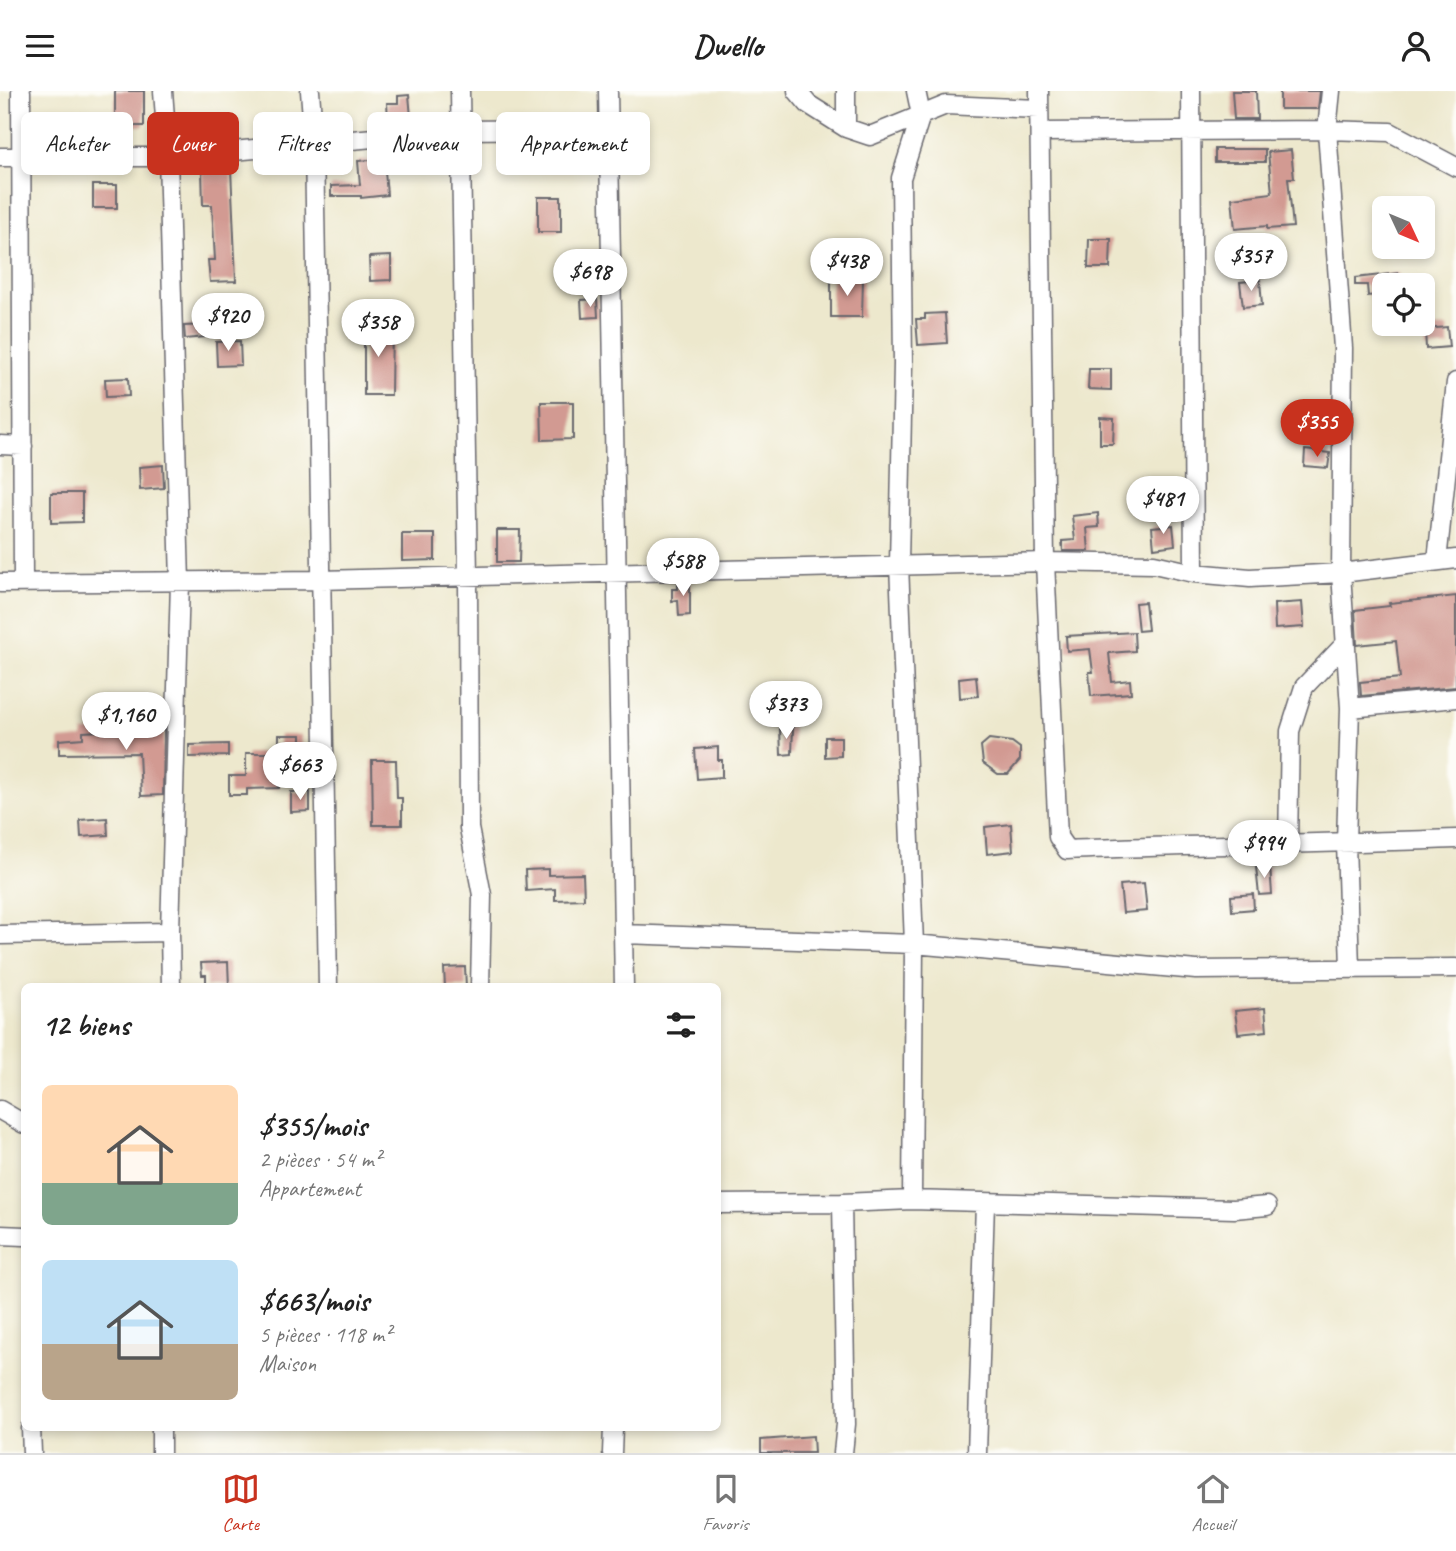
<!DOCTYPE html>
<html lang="fr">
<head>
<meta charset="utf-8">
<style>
	:root { --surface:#fff; --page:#f2f2f2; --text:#222; --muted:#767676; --line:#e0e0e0; --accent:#c8321e }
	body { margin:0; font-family:Caveat,sans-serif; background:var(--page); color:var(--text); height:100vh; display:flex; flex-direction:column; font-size:26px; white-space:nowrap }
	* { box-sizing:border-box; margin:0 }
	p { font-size:23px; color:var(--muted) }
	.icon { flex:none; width:38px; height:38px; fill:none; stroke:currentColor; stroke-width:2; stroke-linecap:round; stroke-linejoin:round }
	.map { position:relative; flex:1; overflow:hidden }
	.sheet { position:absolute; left:21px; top:892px; width:700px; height:448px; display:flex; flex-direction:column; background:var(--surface); border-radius:10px; box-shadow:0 4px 10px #0003 }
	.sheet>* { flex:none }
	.hud { position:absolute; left:21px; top:21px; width:700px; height:63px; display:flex; gap:14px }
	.needle { width:46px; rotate:134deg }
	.fabs { position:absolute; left:1372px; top:105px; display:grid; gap:14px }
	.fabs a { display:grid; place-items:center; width:63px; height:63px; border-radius:10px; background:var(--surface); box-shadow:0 4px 10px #0003; font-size:35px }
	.price { position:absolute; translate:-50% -60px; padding:0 16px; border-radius:24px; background:#fff; color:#222; font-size:23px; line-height:46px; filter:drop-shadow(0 2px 4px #0008) }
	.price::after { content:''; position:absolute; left:50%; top:42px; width:21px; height:16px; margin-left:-10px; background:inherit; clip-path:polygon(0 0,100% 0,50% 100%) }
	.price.on { background:var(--accent); color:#fff }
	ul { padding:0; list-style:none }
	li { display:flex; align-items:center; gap:21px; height:175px; padding:0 21px }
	li span { display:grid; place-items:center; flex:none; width:196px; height:140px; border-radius:10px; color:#555 }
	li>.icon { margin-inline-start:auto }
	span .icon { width:84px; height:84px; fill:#fffc; stroke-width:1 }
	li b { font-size:30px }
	h2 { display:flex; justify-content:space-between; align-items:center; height:84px; padding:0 21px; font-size:30px }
	.tag { padding:0 24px; border-radius:10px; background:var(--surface); box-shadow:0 4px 10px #0003; font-size:24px; line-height:63px }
	.tag.on { background:var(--accent); color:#fff }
	header { display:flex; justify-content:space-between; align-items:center; height:91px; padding:0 21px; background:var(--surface); font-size:32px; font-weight:700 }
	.dock { display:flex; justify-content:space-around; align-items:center; height:98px; border-top:2px solid var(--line); background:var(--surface); font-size:19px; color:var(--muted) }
	.dock a { display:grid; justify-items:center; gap:4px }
	.dock .on { color:var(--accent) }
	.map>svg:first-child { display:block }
	.building { fill:#d29a92 }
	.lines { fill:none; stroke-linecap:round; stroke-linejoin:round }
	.minor-casing { stroke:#69676e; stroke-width:21 }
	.minor { stroke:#fff; stroke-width:18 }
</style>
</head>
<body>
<header><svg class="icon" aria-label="menu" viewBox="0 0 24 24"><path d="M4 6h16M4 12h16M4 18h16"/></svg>Dwello<svg class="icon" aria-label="person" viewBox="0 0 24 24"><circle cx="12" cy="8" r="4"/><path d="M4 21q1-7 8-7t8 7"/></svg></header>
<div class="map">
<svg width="1456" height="1362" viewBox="0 0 1456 1362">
	<rect width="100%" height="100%" fill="#fdfcf7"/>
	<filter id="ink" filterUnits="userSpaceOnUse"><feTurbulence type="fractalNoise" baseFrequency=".0143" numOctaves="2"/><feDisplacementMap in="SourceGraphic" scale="14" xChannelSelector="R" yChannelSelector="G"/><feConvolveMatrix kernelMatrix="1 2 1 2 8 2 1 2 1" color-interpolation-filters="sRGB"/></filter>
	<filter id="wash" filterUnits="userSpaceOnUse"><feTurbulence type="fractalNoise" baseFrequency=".00686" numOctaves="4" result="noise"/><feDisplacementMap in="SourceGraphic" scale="28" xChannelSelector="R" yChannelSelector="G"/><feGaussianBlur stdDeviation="1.57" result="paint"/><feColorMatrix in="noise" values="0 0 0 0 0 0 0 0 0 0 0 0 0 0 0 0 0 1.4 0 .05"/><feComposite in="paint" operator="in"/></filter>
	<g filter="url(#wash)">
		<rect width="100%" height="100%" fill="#ede8cd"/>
		<g id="blocks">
			<path class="building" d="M115,0H144V35H115Z
				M1232,0H1256L1257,28H1234Z
				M1280,0H1320L1318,18H1280Z
				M409,4L411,26L388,27L387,12H398V5Z
				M1215,58H1265V71H1215Z
				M1291,59L1294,87H1288L1293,136L1267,138V135L1235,138L1232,107L1272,102L1268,61Z
				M384,68L387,104L361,107V105H331V95L360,94L358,70Z
				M231,78L236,190L210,191L208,169H215L212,114H203L202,79Z
				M93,94H117V117H93Z
				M538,106H561V141H538Z
				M1089,148H1111L1110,177H1088Z
				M391,165V189L370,190L369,166Z
				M1399,182L1400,194H1384V203L1368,205L1367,194H1355V187Z
				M831,188H863L862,226H831Z
				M1260,189L1262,214L1243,216L1240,191Z
				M597,208L598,226L582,227L581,209Z
				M945,222L947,252L918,254L916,228H925V223Z
				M392,232L391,304H364V234Z
				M204,234L205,246L185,248L184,235Z
				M1447,236L1449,256L1426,258L1425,238Z
				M240,250L241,274L217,275L216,251Z
				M1089,278H1111V299L1088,298Z
				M128,287L129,305L106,306L105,288Z
				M541,311H573V348L542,349Z
				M1100,326L1114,327L1113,353H1100Z
				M1305,359L1330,362L1328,377L1304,375Z
				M163,374L164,397L140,399L139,376Z
				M51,402H82V431L51,432Z
				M1098,422L1099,436L1087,437L1089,460H1063L1062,450L1075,449L1072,425Z
				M1173,434L1175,454L1154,457L1152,436Z
				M497,439H520L519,471H497Z
				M402,443H435V469L402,470Z
				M678,491H690V524L679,525L678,509L672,510V498H678Z
				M1456,505V596L1361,605L1360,591L1400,587L1396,550L1357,554L1355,519L1390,515L1389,512Z
				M1145,511L1148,539L1138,540L1135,512Z
				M1302,511L1304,536L1275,538L1274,513Z
				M1134,541L1135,560L1109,562L1112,591L1130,589L1131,602L1091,605L1089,581H1093L1090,558L1067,560L1066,545Z
				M976,585L978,605L960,607L959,587Z
				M780,637H793L792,663L781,664Z
				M137,638V640L164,639L163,704L141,705L139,662L59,663V649L83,647V641Z
				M279,644H301V661H309L310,672H278L279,697L247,698V704H229V685H246V662H279Z
				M825,646H841V665L825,666Z
				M989,648L1012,651L1020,657V669L1008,683H998L983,672L981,655Z
				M228,653V665L189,666V654Z
				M718,656V669H722V686L697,688L695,658Z
				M372,669H396L397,707H402V734H373Z
				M291,701H310V720L291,721Z
				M107,727L108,744L81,746L80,729Z
				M1011,733L1013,760L987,763L985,736Z
				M1270,775L1272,803L1259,804L1256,776Z
				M548,778V784L583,783L584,808L555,809V798L526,800L525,779Z
				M1144,792L1147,820L1123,822L1120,794Z
				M1253,803L1254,818L1232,820L1231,805Z
				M228,871L229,896H206V884H202L201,872Z
				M465,876L466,896H445L444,877Z
				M1265,917L1267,940L1238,943L1235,920Z
				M813,1345L814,1362H761V1349Z"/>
		</g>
	</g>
	<g filter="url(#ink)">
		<use href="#blocks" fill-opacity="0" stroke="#69676e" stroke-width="2"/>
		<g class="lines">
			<g class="minor-casing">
				<path id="minor" d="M21,0L23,492
					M163,0L168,66L180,491L170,841L171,896
					M310,0L314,53L328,896
					M460,0L468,486L469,737L482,804L480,896
					M608,0L624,896
					M797,0L808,13L846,37L870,45L946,14L1039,18
					M846,0V37
					M1039,0L1045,471L1058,746L1067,759C1197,753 1326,753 1456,748
					M1191,0L1194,482
					M1331,0L1327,39L1343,257L1341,482L1350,617L1456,607
					M1040,41L1327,39L1390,41L1456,76
					M0,66H168L460,39L608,38
					M0,354L23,355
					M1437,470L1456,291
					M0,492L320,489L1045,471L1154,473L1194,482L1250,487L1341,482L1456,468
					M1350,617L1346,752L1350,877
					M1288,753L1290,640L1304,596L1344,554
					M623,843L914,853L1196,879L1456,877
					M0,844L170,841
					M0,1019L24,1033
					M912,1109L914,853L899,473L903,273L901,87L921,24L916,0
					M842,1112L912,1109L1234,1118L1267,1115
					M718,1113L842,1112L846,1333L843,1362
					M0,1144L24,1145
					M31,1337L32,1362
					M161,1362V1337
					M612,1362L613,1337
					M977,1362L985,1112"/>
			</g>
			<use href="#minor" class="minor"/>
		</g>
	</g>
</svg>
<div class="fabs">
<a><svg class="needle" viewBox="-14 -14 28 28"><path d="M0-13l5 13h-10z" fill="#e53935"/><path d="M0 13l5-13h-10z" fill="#767676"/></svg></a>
<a><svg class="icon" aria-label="locate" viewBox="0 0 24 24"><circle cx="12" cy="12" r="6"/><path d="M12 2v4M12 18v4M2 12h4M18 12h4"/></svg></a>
</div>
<b class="price" style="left:1251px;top:202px">$357</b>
<b class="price" style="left:847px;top:207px">$438</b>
<b class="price" style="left:590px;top:218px">$698</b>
<b class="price" style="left:228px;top:262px">$920</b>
<b class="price" style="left:378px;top:268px">$358</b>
<b class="price on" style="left:1317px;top:368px">$355</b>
<b class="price" style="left:1163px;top:445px">$481</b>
<b class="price" style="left:683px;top:507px">$588</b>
<b class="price" style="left:786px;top:650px">$373</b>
<b class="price" style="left:126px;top:661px">$1,160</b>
<b class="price" style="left:300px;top:711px">$663</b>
<b class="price" style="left:1264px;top:789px">$994</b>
<div class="hud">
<a class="tag">Acheter</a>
<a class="tag on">Louer</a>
<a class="tag">Filtres</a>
<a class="tag">Nouveau</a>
<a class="tag">Appartement</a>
</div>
<section class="sheet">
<h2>12 biens<svg class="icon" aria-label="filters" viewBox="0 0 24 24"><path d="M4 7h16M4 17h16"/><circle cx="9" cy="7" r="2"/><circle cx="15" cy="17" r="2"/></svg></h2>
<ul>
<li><span style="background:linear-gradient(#ffd9b3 70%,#7fa58c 0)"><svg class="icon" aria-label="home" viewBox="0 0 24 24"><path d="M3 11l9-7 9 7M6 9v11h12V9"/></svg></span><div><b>$355/mois</b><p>2 pièces · 54 m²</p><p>Appartement</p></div></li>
<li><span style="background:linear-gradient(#bfe0f5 60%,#b9a48a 0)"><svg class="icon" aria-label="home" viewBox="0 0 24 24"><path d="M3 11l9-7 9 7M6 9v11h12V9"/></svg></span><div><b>$663/mois</b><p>5 pièces · 118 m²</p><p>Maison</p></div></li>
</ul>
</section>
</div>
<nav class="dock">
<a class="on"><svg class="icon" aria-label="map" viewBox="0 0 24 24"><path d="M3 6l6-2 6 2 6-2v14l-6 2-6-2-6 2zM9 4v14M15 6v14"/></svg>Carte</a>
<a><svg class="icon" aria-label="saved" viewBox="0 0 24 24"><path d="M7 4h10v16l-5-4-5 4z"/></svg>Favoris</a>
<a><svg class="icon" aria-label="home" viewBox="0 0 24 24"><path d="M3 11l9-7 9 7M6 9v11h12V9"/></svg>Accueil</a>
</nav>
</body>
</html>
